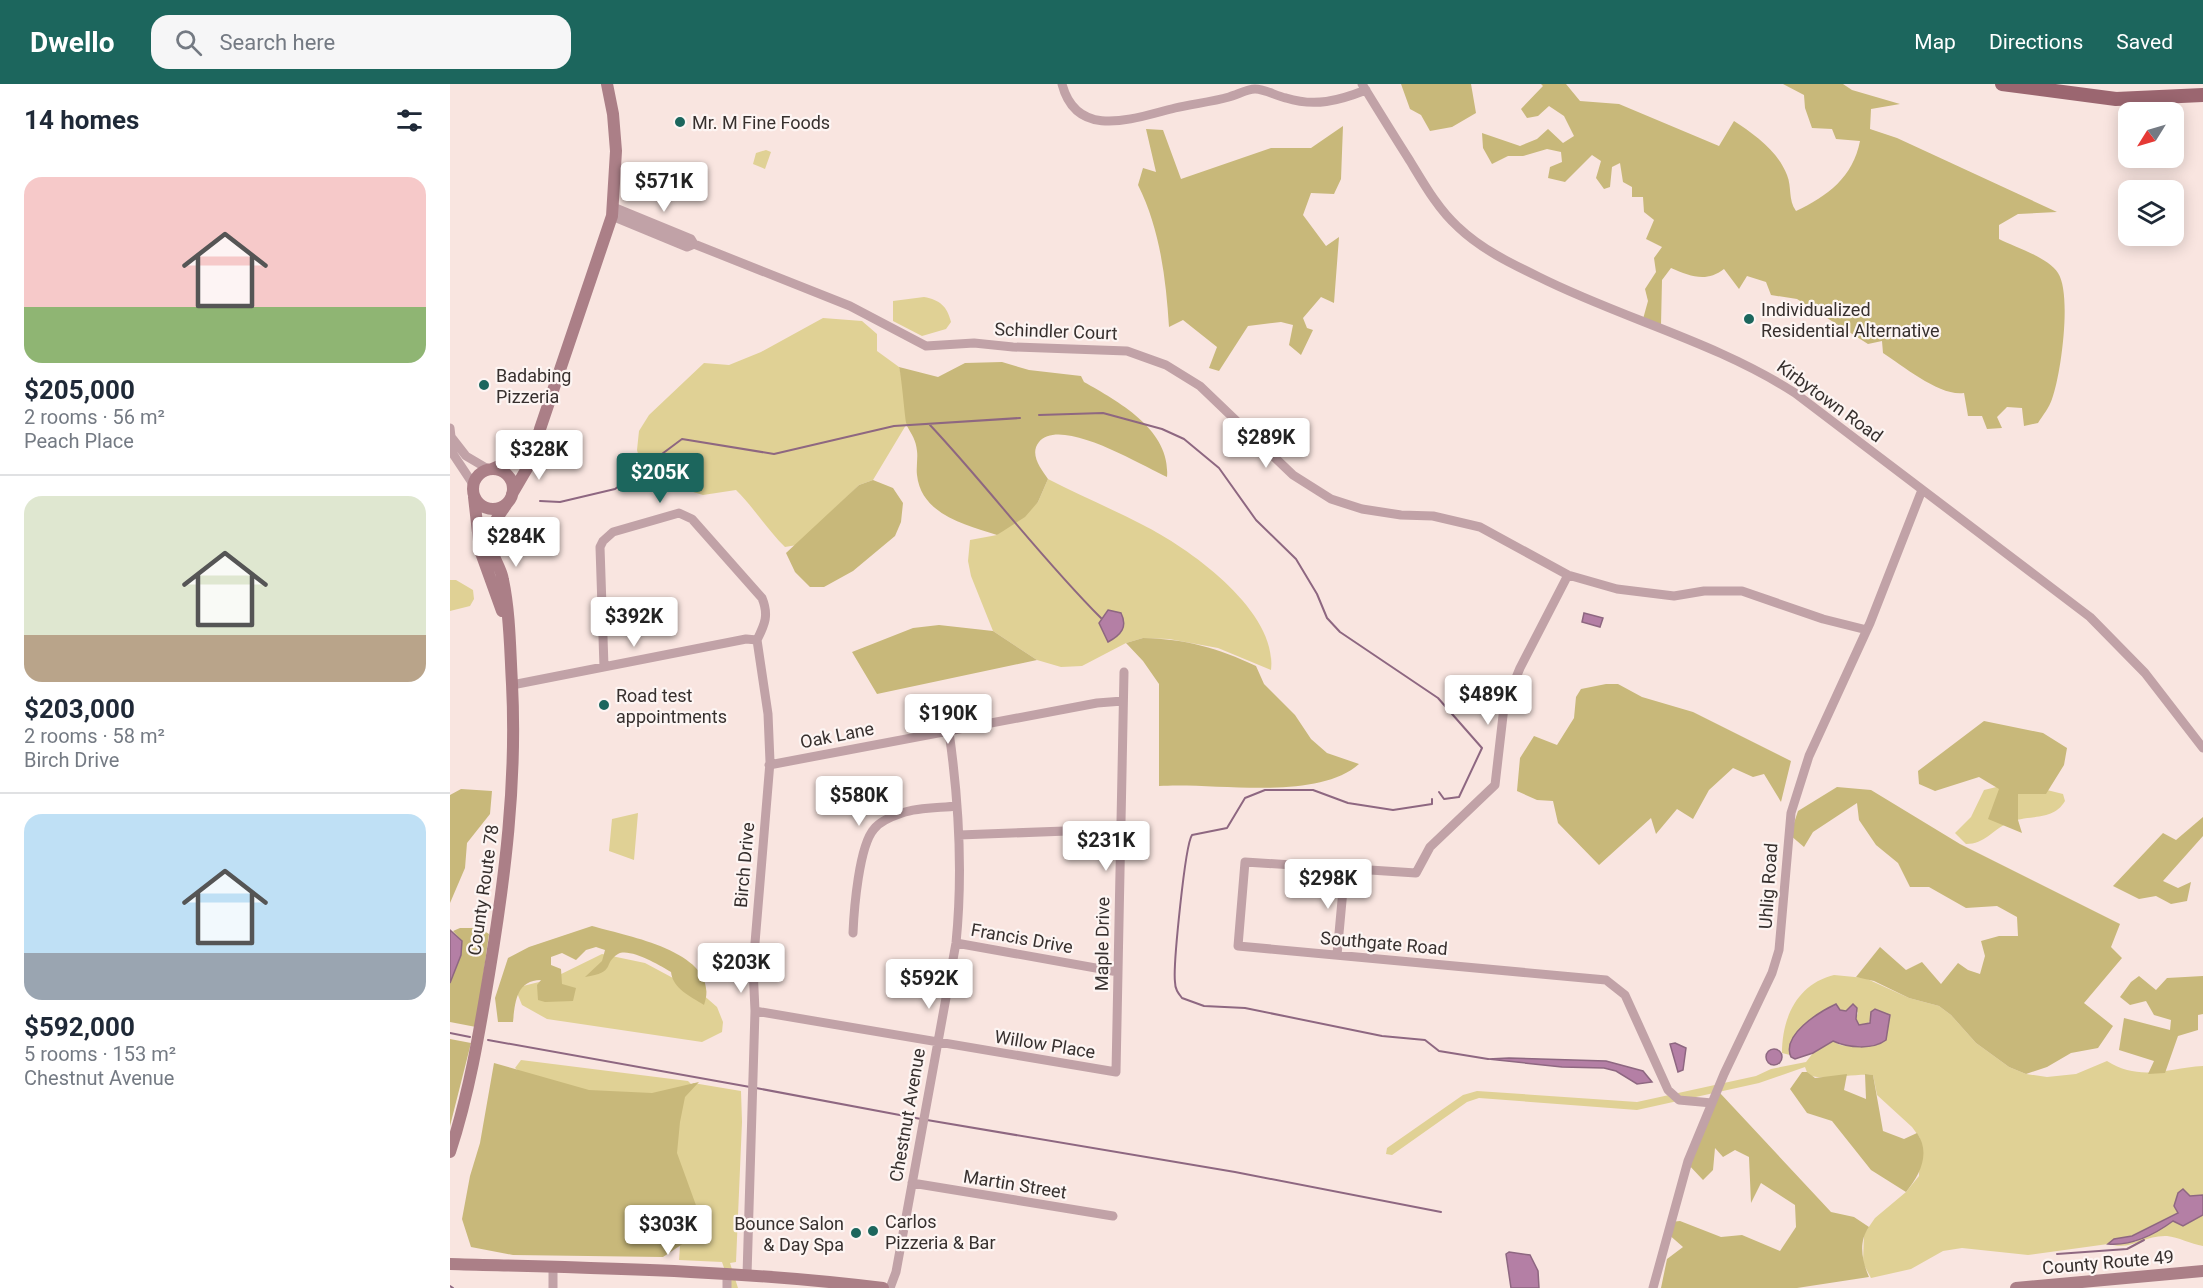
<!DOCTYPE html>
<html lang="en">
<head>
<meta charset="utf-8">
<style>
	:root { --surface:#fff; --page:#f6f6f7; --text:#1f2937; --muted:#747a83; --line:#e0e1e3; --accent:#1c665d }
	body { margin:0; font-family:Roboto,sans-serif; background:var(--page); color:var(--text); height:100vh; display:flex; flex-direction:column; font-size:22px; white-space:nowrap }
	* { box-sizing:border-box; margin:0 }
	p { font-size:20px; color:var(--muted) }
	.icon { flex:none; width:33px; height:33px; fill:none; stroke:currentColor; stroke-width:2; stroke-linecap:round; stroke-linejoin:round }
	.map { position:relative; flex:1; overflow:hidden }
	.sheet { display:flex; flex-direction:column; background:var(--surface); width:450px }
	.sheet>* { flex:none }
	.needle { width:39px; rotate:233deg }
	.tools { position:absolute; left:1668px; top:18px; display:grid; gap:12px }
	.tools a { display:grid; place-items:center; width:66px; height:66px; border-radius:12px; background:var(--surface); box-shadow:0 3px 15px #0003; font-size:30px }
	.price { position:absolute; translate:-50% -51px; padding:0 14px; border-radius:6px; background:#fff; color:#222; font-size:20px; line-height:39px; filter:drop-shadow(0 2px 3px #0008) }
	.price::after { content:''; position:absolute; left:50%; top:36px; width:18px; height:14px; margin-left:-9px; background:inherit; clip-path:polygon(0 0,100% 0,50% 100%) }
	.price.current { background:var(--accent); color:#fff }
	ul { padding:0; list-style:none }
	li { display:grid; align-content:center; gap:12px; height:318px; padding:0 24px }
	li+li { border-top:2px solid var(--line) }
	li span { display:grid; place-items:center; height:186px; border-radius:18px; color:#555 }
	li>.icon { margin-inline-start:auto }
	span .icon { width:108px; height:108px; fill:#fffc; stroke-width:1 }
	li b { font-size:26px }
	h2 { display:flex; justify-content:space-between; align-items:center; height:72px; padding:0 24px; font-size:26px }
	header { display:flex; align-items:center; gap:36px; box-sizing:border-box; height:84px; padding:0 30px; background:var(--accent); color:#fff }
	header strong { font-size:28px }
	nav { display:flex; gap:33px; margin-inline-start:auto; font-size:21px }
	.search { width:420px; height:54px; background:var(--page); display:flex; align-items:center; gap:15px; box-sizing:border-box; padding:0 21px; border-radius:18px; color:var(--muted); font-size:22px }
	main { display:flex; flex:1; min-height:0 }
	.map>svg:first-child { display:block }
	.green { fill:#e0d195 }
	.forest { fill:#c8b87a }
	.water { fill:#b47fa5; stroke:#8e6781; stroke-width:1.5 }
	.lines { fill:none; stroke-linecap:round; stroke-linejoin:round }
	.stream { stroke:#8e6781; stroke-width:2 }
	.street { stroke:#c1a2a7; stroke-width:9 }
	.secondary { stroke:#ab7f87; stroke-width:12 }
	.primary { stroke:#9b6670; stroke-width:14 }
	.poi-dot { fill:#1c665d; stroke:#fdf5f3; stroke-width:2 }
	.labels { text-anchor:middle; dominant-baseline:central; stroke-width:4.5; stroke-linejoin:round; paint-order:stroke }
	.poi-label { font-size:18px; fill:#37302e; stroke:#fdf5f3; text-anchor:start }
	.street-label { font-size:18px; fill:#37302e; stroke:#fdf5f3 }
</style>
</head>
<body>
<header>
<strong>Dwello</strong>
<div class="search"><svg class="icon" aria-label="search" viewBox="0 0 24 24"><circle cx="10" cy="10" r="6"/><path d="M15 15l6 6"/></svg>Search here</div>
<nav><a>Map</a><a>Directions</a><a>Saved</a></nav>
</header>
<main>
<section class="sheet">
<h2>14 homes<svg class="icon" aria-label="filters" viewBox="0 0 24 24"><path d="M4 7h16M4 17h16"/><circle cx="9" cy="7" r="2"/><circle cx="15" cy="17" r="2"/></svg></h2>
<ul>
<li><span style="background:linear-gradient(#f6c9c9 70%,#8fb573 0)"><svg class="icon" aria-label="home" viewBox="0 0 24 24"><path d="M3 11l9-7 9 7M6 9v11h12V9"/></svg></span><div><b>$205,000</b><p>2 rooms · 56 m²</p><p>Peach Place</p></div></li>
<li><span style="background:linear-gradient(#dfe7d0 75%,#b9a48a 0)"><svg class="icon" aria-label="home" viewBox="0 0 24 24"><path d="M3 11l9-7 9 7M6 9v11h12V9"/></svg></span><div><b>$203,000</b><p>2 rooms · 58 m²</p><p>Birch Drive</p></div></li>
<li><span style="background:linear-gradient(#bfe0f5 75%,#9aa5b1 0)"><svg class="icon" aria-label="home" viewBox="0 0 24 24"><path d="M3 11l9-7 9 7M6 9v11h12V9"/></svg></span><div><b>$592,000</b><p>5 rooms · 153 m²</p><p>Chestnut Avenue</p></div></li>
</ul>
</section>
<div class="map">
<svg width="1753" height="1204" viewBox="0 0 1753 1204">
	<rect width="100%" height="100%" fill="#f9e5e0"/>
	<path class="green" d="M316,66L321,68L315,85L303,80L306,69Z
		M474,213C490,216 497,222 501,238L496,245L472,252L443,237V217Z
		M373,234L412,237L427,250V267L449,283L458,316L456,341L423,396L409,401L347,461L335,463C317,445 304,424 286,406L253,411L200,395L192,385L187,366L189,347L199,331L254,279L279,281L311,268Z
		M598,395C629,411 662,425 693,441C739,464 828,527 821,586L768,564L719,555L693,554L676,559L632,582L611,583L587,576L543,547L521,492L518,477L520,456L547,451L588,418Z
		M0,496H6L23,506L24,515L20,522L0,527Z
		M1559,700H1573L1613,710L1615,717C1603,738 1577,730 1558,739C1542,746 1535,760 1516,760L1505,749L1521,733L1534,706Z
		M188,729L184,776L159,767L162,735Z
		M152,870L195,879L251,909L267,923L273,938L272,948L252,958L97,935L72,921L65,904L101,895Z
		M1384,891L1415,894L1459,914L1489,922L1501,931L1526,959L1559,983L1576,990L1597,993L1626,990L1657,977C1690,998 1718,984 1753,982V1111L1739,1112L1732,1105L1728,1129L1682,1152L1664,1155L1685,1158L1724,1137L1733,1142L1753,1131V1162C1741,1160 1728,1153 1717,1152C1693,1151 1683,1167 1658,1160L1578,1171L1512,1164L1493,1167L1461,1185L1421,1194L1413,1179L1414,1150L1425,1134L1456,1108L1469,1092L1470,1054L1462,1043L1427,1011L1423,991C1404,989 1373,997 1358,991L1355,983L1309,999L1187,1026L1029,1014L1017,1018L942,1071L936,1070L937,1064L1013,1011L1027,1007L1187,1018L1306,992L1321,985L1356,978L1363,969L1383,957L1390,961L1409,963L1436,930L1423,934L1415,942L1409,941L1406,934L1408,929L1403,920L1396,927L1390,926L1339,968L1340,971L1332,969C1332,934 1347,900 1384,891Z
		M71,976L238,997L242,1001L243,999L291,1007L292,1038L286,1178L280,1179L288,1204H281L272,1178L229,1176L233,1119L65,984Z"/>
	<path class="forest" d="M951,0H1021L1026,29L1002,43L980,47L971,31L960,25Z
		M1091,0H1116L1130,17L1169,20L1269,62L1284,37C1304,50 1328,67 1337,91C1342,103 1338,116 1346,127C1378,112 1403,93 1410,57L1386,55L1382,45L1362,44L1355,24L1354,11L1333,0H1393L1402,6L1450,20L1421,25L1420,45L1447,54L1607,128L1568,130L1549,141V155C1565,163 1599,174 1608,189C1622,210 1611,291 1602,315C1599,324 1593,331 1588,339L1574,342L1572,324L1557,323L1547,333L1552,344L1537,345L1532,332H1518L1514,309C1491,313 1453,282 1433,269L1432,257L1418,260L1347,215L1321,211L1316,198L1297,192L1289,205L1274,185C1256,199 1240,192 1221,184L1212,196L1211,241L1193,235L1198,217L1195,205L1206,188L1204,174L1212,163L1196,155L1204,136L1194,128L1193,113H1182V103L1173,98L1170,79L1162,83L1160,103L1154,105L1146,94L1151,77L1142,71L1115,98L1098,94L1100,83L1112,78L1111,68L1097,65L1073,72H1058L1042,80L1033,64L1032,49L1070,62L1087,55L1098,45L1113,59L1124,52L1114,32L1099,22L1088,32L1077,34L1071,25L1093,2Z
		M893,42L891,95L884,110L861,109L853,131L876,162L889,153L884,219L871,213L853,234L857,244L863,246L851,271L839,261L843,241L831,238L798,242L769,287L759,284L767,263L733,236L719,243C716,195 710,145 688,101L693,84L706,88L696,45L713,46L731,95L821,64H861Z
		M552,278L579,286L631,292L634,298C669,318 721,346 717,393C692,382 611,332 589,358C579,370 591,385 598,395L588,418L575,433L547,451C515,441 471,430 467,391C466,383 468,375 467,367C466,356 462,351 457,342C455,339 452,294 449,283L488,293L515,279Z
		M423,396L443,404L453,419L451,438L445,452L403,487L374,503H360L345,488L336,469L409,401Z
		M489,541L543,547L587,576L427,610L402,568L463,544Z
		M693,554C736,555 768,564 806,582L814,600L845,631L861,655L877,669L909,680C866,718 765,698 709,702V600L693,577L676,559Z
		M1156,600H1168L1192,613L1243,628L1341,677L1331,718L1314,690L1303,693L1283,684L1259,706L1243,735L1227,725L1206,750L1201,734L1149,781L1108,739L1103,717L1087,716L1067,707L1070,674L1084,652L1107,661L1124,634L1126,613L1131,605Z
		M1534,637L1593,649L1617,664L1614,681L1596,710H1568V736L1572,749L1538,735L1549,705L1529,693L1485,707L1469,700L1468,687Z
		M1387,703L1421,706L1510,760L1670,840L1661,863L1672,874L1634,919L1663,942L1648,964L1621,969L1597,983L1576,990L1559,983L1526,959L1501,931L1489,922L1459,914L1424,897L1406,893L1430,863L1456,886L1472,878L1491,900L1508,879L1518,886L1530,890L1535,872L1531,857L1549,852H1568L1567,833L1547,822L1516,824L1479,803H1460L1448,779L1426,761L1409,736L1407,719L1363,748L1354,763L1340,751L1348,727Z
		M11,705L42,707L40,730L17,759L15,784L0,819V711Z
		M1753,733V752L1713,797L1728,804L1741,798L1737,817L1721,820L1706,812L1689,815L1663,802L1713,749L1726,756Z
		M142,842C176,852 273,868 254,921C240,912 223,905 221,888C211,882 179,863 168,870C152,880 167,888 135,893L152,877L155,866L146,863L136,866L126,876L112,869L101,873V881L111,885L112,900L126,904L123,917L95,918L88,916L87,901L91,896C66,896 65,919 63,938H48L45,914L58,874L79,863Z
		M10,844H29L39,850L26,943L0,938V899L11,871L12,857L3,847Z
		M1689,892L1706,906L1717,894L1753,892V930L1748,931V946L1728,952L1715,989L1698,990L1704,977L1669,966L1674,934L1720,946L1721,936L1704,931L1696,917L1680,921L1670,913L1681,898Z
		M0,955L21,959L0,1042Z
		M44,979L139,1006L202,1009L249,998L235,1013L230,1038L227,1069L247,1124L244,1149L237,1157L213,1173L63,1171L21,1163L12,1135L20,1092L30,1059Z
		M1352,988H1357L1365,994L1397,990L1394,1006L1416,1015L1415,990L1423,991L1433,1047L1454,1055L1467,1049C1481,1069 1470,1091 1456,1108L1421,1086L1382,1037L1357,1029L1340,1005Z
		M1270,1009L1381,1128L1404,1133L1419,1143C1408,1158 1412,1177 1419,1193L1347,1204H1211L1217,1175L1233,1163L1217,1149L1220,1138L1230,1137L1271,1153L1292,1151L1330,1167L1346,1143L1345,1121L1311,1099L1301,1119L1299,1073L1285,1066L1273,1073L1265,1064L1263,1086L1253,1096L1237,1079Z"/>
	<path class="water" d="M222,88L225,96L209,103L205,95Z
		M658,526L671,529C678,543 671,551 658,558L649,539Z
		M1134,529L1153,534L1150,543L1132,538Z
		M0,846L12,857L11,871L0,899Z
		M1386,920L1390,926L1396,927L1403,920L1407,924L1406,935L1409,941L1420,939L1421,928L1425,925L1440,931L1436,956C1423,966 1398,964 1383,957L1363,969L1345,975L1341,973C1331,951 1369,928 1386,920Z
		M1225,959L1236,964L1233,986L1228,988L1220,960Z
		M1316 973a8 8 0 1 1 16 0a8 8 0 1 1-16 0Z
		M1059,974L1156,977L1193,987L1202,998L1187,1000L1166,987L1154,984L1112,983L1038,975Z
		M1733,1105L1740,1112L1753,1111V1131L1733,1142L1723,1137C1704,1151 1682,1162 1658,1160L1664,1155L1682,1152L1728,1129L1724,1122L1728,1109Z
		M1059,1168L1080,1171L1088,1187L1089,1204H1061L1056,1170Z"/>
	<g class="lines">
		<path class="stream" d="M589,331L653,329L712,345L734,355L769,384L806,436L846,475L867,510L877,534L890,548L988,614L1032,664L1009,713L994,715L989,708
			M480,341C539,404 590,473 651,534
			M90,417L110,418L165,405L232,355L324,370L444,342L570,334
			M982,715V720L943,726L898,719L863,706H815L795,714L777,744L742,751C735,761 723,882 725,898C725,905 728,909 732,914L754,922L795,924L932,952L975,956L989,967L1038,975
			M0,949L20,953
			M38,956L300,1003
			M306,1004L471,1035
			M477,1036L785,1088L991,1128
			M1607,1170L1677,1165L1694,1156
			M0,1202L3,1204"/>
		<path class="street" d="M612,0C627,57 684,34 725,24C742,20 761,18 779,13C787,11 797,5 805,5C815,5 826,12 836,14C865,23 888,17 916,6
			M912,0C928,26 944,52 960,77C974,100 988,125 1008,143C1031,165 1060,179 1089,193C1173,235 1266,258 1345,309L1640,533L1695,589L1753,664
			M163,123L241,155L244,160L400,222L476,262L524,259L563,263L677,267L716,281L750,302L843,391L881,415L912,425L951,431L983,432L1030,443L1118,491L1167,505L1224,512L1254,507H1292L1373,535L1417,546
			M162,132L237,163L244,160
			M0,344L3,370L23,400
			M2,354L16,372L38,385
			M1118,491L1070,584L1054,623L1045,701L980,763L966,789L795,778L788,862L1156,896L1175,911L1218,1006L1229,1016L1262,1019
			M154,583L150,463L153,457L163,448L229,429L242,435L312,514C319,531 315,540 307,556
			M62,601L296,555L307,556
			M319,681L647,619L673,617
			M509,751L670,745
			M403,849C404,825 409,762 424,745C430,737 443,732 452,729C469,723 490,724 507,722
			M506,859L668,888
			M887,871L895,784
			M305,927L666,988L674,588
			M462,1099L663,1132
			M277,1190V1204
			M297,1191L305,927L303,883L320,678L318,630L307,556
			M103,1204V1183
			M440,1204L446,1188L506,859C513,789 509,718 499,648
			M1203,1204L1238,1077L1274,990L1322,889L1329,866L1341,729L1359,672L1420,539L1472,406"/>
		<path class="secondary" d="M23 405a20 20 0 1 1 40 0a20 20 0 1 1-40 0Z
			M42,385L68,374L86,351
			M62,410L86,369L90,345L162,132L166,67L163,30L157,0
			M24,413L30,466L52,527
			M0,1068C19,1010 29,950 39,890C55,794 67,698 62,600C60,566 60,529 53,496C51,482 40,471 40,457C40,443 48,432 56,421
			M0,1180C145,1184 289,1186 433,1204
			M1566,1204L1753,1187"/>
		<path class="primary" d="M1552,0L1666,15L1753,11"/>
	</g>
	<g class="poi-dot">
		<circle cx="230" cy="38" r="6"/>
		<circle cx="1299" cy="235" r="6"/>
		<circle cx="34" cy="301" r="6"/>
		<circle cx="154" cy="621" r="6"/>
		<circle cx="423" cy="1147" r="6"/>
		<circle cx="406" cy="1149" r="6"/>
	</g>
	<g class="labels">
		<g class="poi-label">
			<text x="242" y="38">Mr. M Fine Foods</text>
			<text x="1311" y="225">Individualized<tspan x="1311" dy="21">Residential Alternative</tspan></text>
			<text x="46" y="291">Badabing<tspan x="46" dy="21">Pizzeria</tspan></text>
			<text x="166" y="611">Road test<tspan x="166" dy="21">appointments</tspan></text>
			<text x="435" y="1137">Carlos<tspan x="435" dy="21">Pizzeria &amp; Bar</tspan></text>
			<text x="394" y="1139" text-anchor="end">Bounce Salon<tspan x="394" dy="21">&amp; Day Spa</tspan></text>
		</g>
		<g class="street-label">
			<text transform="translate(606 247) rotate(2)">Schindler Court</text>
			<text transform="translate(1380 317) rotate(36)">Kirbytown Road</text>
			<text transform="translate(387 651) rotate(-11)">Oak Lane</text>
			<text transform="translate(294 781) rotate(-85)">Birch Drive</text>
			<text transform="translate(1318 802) rotate(-86)">Uhlig Road</text>
			<text transform="translate(33 806) rotate(-82)">County Route 78</text>
			<text transform="translate(572 854) rotate(10)">Francis Drive</text>
			<text transform="translate(934 859) rotate(5)">Southgate Road</text>
			<text transform="translate(652 860) rotate(-89)">Maple Drive</text>
			<text transform="translate(595 960) rotate(9)">Willow Place</text>
			<text transform="translate(457 1031) rotate(-80)">Chestnut Avenue</text>
			<text transform="translate(565 1100) rotate(9)">Martin Street</text>
			<text transform="translate(1658 1178) rotate(-5)">County Route 49</text>
		</g>
	</g>
</svg>
<div class="tools">
<a><svg class="needle" viewBox="-14 -14 28 28"><path d="M0-13l5 13h-10z" fill="#e53935"/><path d="M0 13l5-13h-10z" fill="#747a83"/></svg></a>
<a><svg class="icon" aria-label="layers" viewBox="0 0 24 24"><path d="M12 4l9 5-9 5-9-5zM3 14l9 5 9-5"/></svg></a>
</div>
<b class="price" style="left:214px;top:129px">$571K</b>
<b class="price" style="left:816px;top:385px">$289K</b>
<b class="price" style="left:89px;top:397px">$328K</b>
<b class="price current" style="left:210px;top:420px">$205K</b>
<b class="price" style="left:66px;top:484px">$284K</b>
<b class="price" style="left:184px;top:564px">$392K</b>
<b class="price" style="left:1038px;top:642px">$489K</b>
<b class="price" style="left:498px;top:661px">$190K</b>
<b class="price" style="left:409px;top:743px">$580K</b>
<b class="price" style="left:656px;top:788px">$231K</b>
<b class="price" style="left:878px;top:826px">$298K</b>
<b class="price" style="left:291px;top:910px">$203K</b>
<b class="price" style="left:479px;top:926px">$592K</b>
<b class="price" style="left:218px;top:1172px">$303K</b>
</div>
</main>
</body>
</html>
